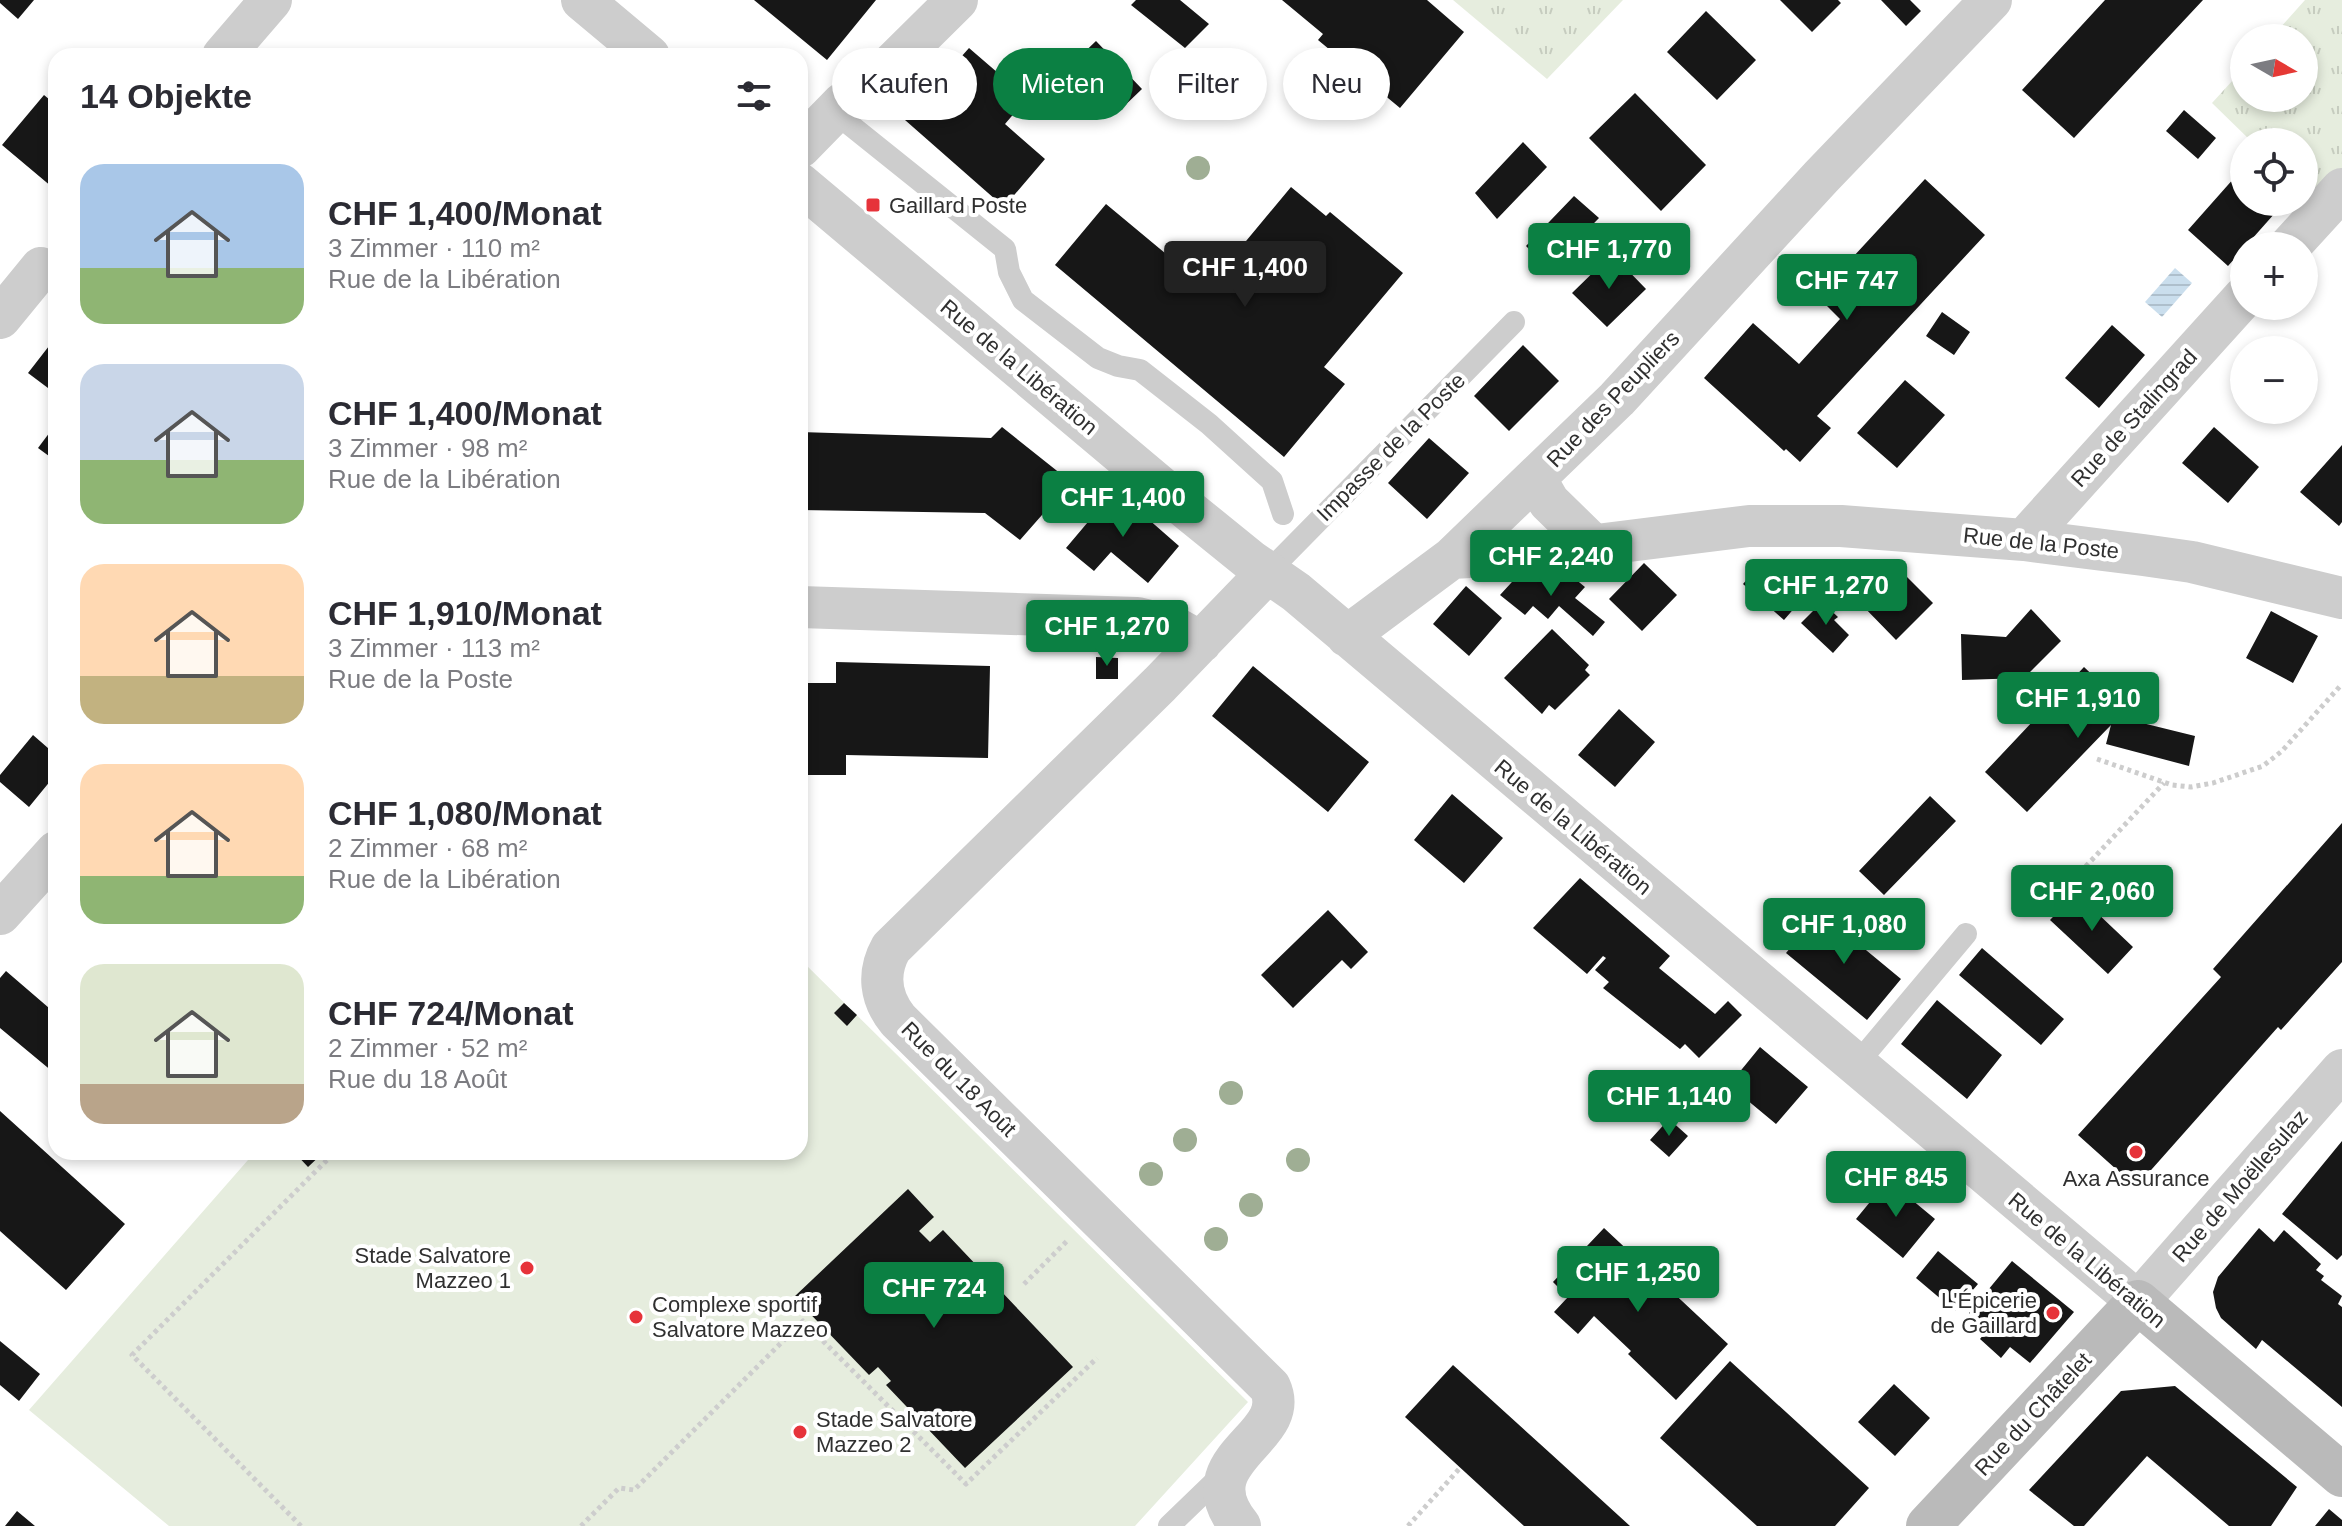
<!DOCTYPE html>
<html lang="de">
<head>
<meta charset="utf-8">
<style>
	:root { --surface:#fff; --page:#f2f2f3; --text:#2b2b33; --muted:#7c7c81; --accent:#0b8043 }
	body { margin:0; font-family:Helvetica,sans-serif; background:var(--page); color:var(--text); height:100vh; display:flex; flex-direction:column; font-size:30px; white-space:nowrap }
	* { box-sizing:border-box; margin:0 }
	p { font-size:26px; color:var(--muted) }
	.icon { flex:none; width:44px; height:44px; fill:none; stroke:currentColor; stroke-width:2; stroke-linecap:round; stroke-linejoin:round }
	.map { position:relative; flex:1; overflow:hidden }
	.panel { position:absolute; left:48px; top:48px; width:760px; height:1112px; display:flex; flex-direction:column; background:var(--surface); border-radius:24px; box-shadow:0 4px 12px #0003 }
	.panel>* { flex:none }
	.banner { position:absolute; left:832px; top:48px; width:760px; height:72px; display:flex; gap:16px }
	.needle { width:52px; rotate:99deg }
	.fabs { position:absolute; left:2230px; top:24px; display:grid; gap:16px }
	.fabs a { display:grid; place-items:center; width:88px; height:88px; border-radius:50%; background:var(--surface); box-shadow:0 4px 12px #0003; font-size:40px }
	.price { position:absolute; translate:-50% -68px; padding:0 18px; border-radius:8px; background:var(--accent); color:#fff; font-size:26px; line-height:52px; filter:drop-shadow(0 2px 4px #0008) }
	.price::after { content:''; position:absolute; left:50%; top:48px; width:24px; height:18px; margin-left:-12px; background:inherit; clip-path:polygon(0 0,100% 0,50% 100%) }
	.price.selected { background:#222; color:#fff }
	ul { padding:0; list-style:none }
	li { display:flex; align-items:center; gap:24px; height:200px; padding:0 32px }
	li span { display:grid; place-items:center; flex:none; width:224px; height:160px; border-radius:24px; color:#555 }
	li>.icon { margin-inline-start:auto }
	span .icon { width:96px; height:96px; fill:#fffc; stroke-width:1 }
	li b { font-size:34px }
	h2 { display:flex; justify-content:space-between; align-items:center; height:96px; padding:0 32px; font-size:34px }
	.tag { padding:0 28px; border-radius:36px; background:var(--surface); box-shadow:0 4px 12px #0003; font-size:28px; line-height:72px }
	.tag.selected { background:var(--accent); color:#fff }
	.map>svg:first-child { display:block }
	.grass { fill:url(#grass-tufts) }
	.pitch { fill:#e6edde }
	.water { fill:url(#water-rules) }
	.building { fill:#171717 }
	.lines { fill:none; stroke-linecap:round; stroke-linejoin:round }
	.path { stroke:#cdcdcd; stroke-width:5; stroke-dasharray:4 4; stroke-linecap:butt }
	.lane { stroke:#cdcdcd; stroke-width:22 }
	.street { stroke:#cdcdcd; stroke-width:42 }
	.secondary { stroke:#bababa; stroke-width:44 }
	.tree { fill:#9fae94 }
	.poi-dot { fill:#e6333a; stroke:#fff; stroke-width:3 }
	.labels { text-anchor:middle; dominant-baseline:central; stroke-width:8; stroke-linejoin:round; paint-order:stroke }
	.poi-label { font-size:22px; fill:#303030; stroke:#fff; text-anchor:start }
	.street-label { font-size:22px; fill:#303030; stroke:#fff }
</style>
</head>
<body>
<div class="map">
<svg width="2342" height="1526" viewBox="0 0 2342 1526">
	<defs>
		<pattern id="grass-tufts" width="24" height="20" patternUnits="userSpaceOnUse" patternTransform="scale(2)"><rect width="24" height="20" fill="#e6edde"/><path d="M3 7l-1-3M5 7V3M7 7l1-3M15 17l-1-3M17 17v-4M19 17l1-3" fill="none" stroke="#c6ccbf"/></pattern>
		<pattern id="water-rules" width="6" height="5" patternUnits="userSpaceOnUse" patternTransform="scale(2)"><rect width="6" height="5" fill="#cadeed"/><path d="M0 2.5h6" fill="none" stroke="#aebfcc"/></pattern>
	</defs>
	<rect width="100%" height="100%" fill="#fff"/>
	<path class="grass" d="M1453,0H1623L1547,79Z
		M2305,0H2342V173L2314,204L2304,194V142H2252L2212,103L2244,68V98H2304V38H2271Z"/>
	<path class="pitch" d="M800,959L1248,1402L1135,1526H169L29,1410L255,1152H800Z"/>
	<path class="water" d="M2175,268L2192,283L2162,317L2145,302Z"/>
	<path class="building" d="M0,0H34L18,19L0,3Z
		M754,0H876L827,60Z
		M1136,0H1180L1209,24L1185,48L1131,5Z
		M1282,0H1427L1464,32L1400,108L1318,40L1323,34Z
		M1780,0H1838L1841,3L1812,32Z
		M1881,0H1910L1921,11L1906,26Z
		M2105,0H2203L2074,138L2022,90Z
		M1706,11L1756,60L1717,100L1667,52Z
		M1096,41L1142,89L1118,112L1071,65Z
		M969,48L1027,98L1005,124L1045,159L1004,207L905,120Z
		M1635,93L1706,165L1661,211L1589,138Z
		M44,95L56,105V181L52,187L2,145Z
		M2184,110L2216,138L2198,159L2166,131Z
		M1523,142L1547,167L1497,219L1475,193Z
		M2235,177L2244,185V202H2263L2275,213L2228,266L2188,230Z
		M1925,179L1985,235L1817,416L1831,428L1800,462L1786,449L1784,451L1704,378L1753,323L1799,364L1840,319L1817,296Z
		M1291,187L1326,216L1330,212L1403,273L1324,367L1345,384L1284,457L1055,265L1106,204L1207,288Z
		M1574,196L1599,218L1549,269L1526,246Z
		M1612,254L1646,289L1607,327L1572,293Z
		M1942,312L1970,332L1954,355L1926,336Z
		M2112,325L2145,355L2099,408L2065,378Z
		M56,337V394L28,373Z
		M1523,345L1559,381L1509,431L1474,396Z
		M1905,380L1945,415L1897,468L1857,433Z
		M56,424V455L53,459L38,448Z
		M1002,427L1071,482L1020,540L985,513L800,510V432L991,438Z
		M2214,427L2259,467L2228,503L2182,463Z
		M1429,438L1469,473L1427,519L1388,483Z
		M2342,445V522L2339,526L2300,492Z
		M1115,490L1179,546L1148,583L1111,552L1094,571L1066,548Z
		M1764,560L1782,575L1787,570L1810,590L1784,620L1743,584Z
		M1644,563L1677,595L1642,631L1609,599Z
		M1897,567L1933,603L1896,640L1860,603Z
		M1563,569L1585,587L1575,598L1605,622L1593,636L1559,606L1548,619L1533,606L1525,615L1500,595L1522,571L1539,573L1551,584Z
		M1466,586L1502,618L1469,656L1433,624Z
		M1822,602L1838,617L1834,620L1849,635L1833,653L1801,623Z
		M2031,609L2061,641L2024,678L1962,680L1961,634L2006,637Z
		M2271,611L2318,636L2293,683L2246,658Z
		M1552,629L1589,665L1585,670L1590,675L1555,710L1549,705L1542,714L1504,678Z
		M1096,657L1118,658V679H1096Z
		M836,662L990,666L988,758L846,755V775H800V683H836Z
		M1253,666L1369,762L1328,812L1212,716Z
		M2084,667L2127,708L2118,717L2195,736L2189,766L2106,744L2111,725L2027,812L1985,772Z
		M1619,709L1655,742L1615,787L1578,755Z
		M33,735L56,755V774L29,807L0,782V775Z
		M1452,794L1503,838L1464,883L1414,840Z
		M1930,796L1956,821L1884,895L1859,871Z
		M2342,823V962L2281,1030L2278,1027L2136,1187L2078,1135L2221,977L2213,969Z
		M1580,878L1670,956L1659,968L1715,1014L1728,1001L1742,1015L1699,1058L1685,1044L1680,1049L1603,988L1609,982L1595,970L1606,958L1603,956L1587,974L1533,928Z
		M2076,893L2133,947L2108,974L2050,920Z
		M1328,910L1368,952L1351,969L1342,960L1293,1008L1261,975Z
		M1820,912L1901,979L1867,1020L1786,953Z
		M1982,948L2064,1019L2041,1045L1959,975Z
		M6,971L56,1014V1068L53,1072L0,1028V978Z
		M1937,1000L2002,1055L1967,1099L1901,1044Z
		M844,1003L857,1015L847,1026L834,1013Z
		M1760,1047L1808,1087L1776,1124L1729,1085Z
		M0,1111L125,1224L66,1290L0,1231Z
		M1669,1119L1688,1136L1669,1157L1650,1140Z
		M2342,1141V1255L2337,1260L2282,1214Z
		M294,1152H324L308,1167Z
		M1888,1180L1935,1219L1903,1258L1856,1219Z
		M908,1189L934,1217L919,1231L930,1242L943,1230L1073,1367L965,1468L886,1385L891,1381L878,1367L869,1375L794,1297Z
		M1604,1228L1728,1344L1676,1400L1628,1354L1631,1351L1594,1316L1578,1334L1554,1312L1568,1297L1553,1282Z
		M2259,1228L2274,1242L2284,1230L2321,1264L2316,1270L2324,1276L2321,1280L2342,1296L2338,1304L2342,1307V1407L2262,1340L2256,1349L2221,1318L2216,1308L2213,1292L2218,1277Z
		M1938,1251L1978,1284L1955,1311L1916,1278Z
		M2012,1261L2074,1312L2030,1363L2010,1347L2001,1358L1980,1339L1988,1329L1969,1313Z
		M0,1341L40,1374L19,1401L0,1385Z
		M1730,1361L1869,1488L1835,1526H1757L1660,1438Z
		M1453,1365L1550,1453L1630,1526H1524L1502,1506L1405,1417Z
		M1894,1384L1930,1418L1895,1456L1858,1422Z
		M2175,1386L2297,1487L2271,1526H2229L2147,1456L2084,1526H2074L2029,1490L2121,1391Z
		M2329,1509L2342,1520V1526H2315Z
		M17,1511L35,1526H5Z"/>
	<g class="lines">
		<path class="path" d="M2097,759L2172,785L2191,787L2213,783L2263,766L2282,751L2342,684
			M2042,913L2164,783
			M1024,1284L1068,1240
			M301,1526L132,1355L335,1152
			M581,1526L619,1488L634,1490L803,1321L966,1484L1097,1358
			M1408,1526L1460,1468"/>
		<path class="lane" d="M834,112L1005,249L1009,272L1023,300L1098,358L1118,366L1140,370L1209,424L1272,481L1283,514
			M1268,572L1514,322
			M1856,1065L1966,934
			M1169,1526L1226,1471"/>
		<path class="street" d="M582,0L649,56
			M223,56L271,0
			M800,147L843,103L862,94L957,0
			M800,184L1188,510L1251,561L1296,592L2138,1302L2342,1070
			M2290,246L2342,189
			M0,318L41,268
			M1535,478L1549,502L1592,544
			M2024,540L2244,297
			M1452,558L1525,554L1749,526H1841L2024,540L2143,555L2192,562L2342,598
			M800,607L1137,618L1174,627L1201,642
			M1347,636L1452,558L1617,399L1821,177L1991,0
			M0,914L56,852
			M1240,1526C1185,1458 1294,1439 1270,1387L898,1020C880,998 877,973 891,948L1160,684L1268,572"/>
		<path class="secondary" d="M1928,1526L2138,1302L2342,1475"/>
	</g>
	<g class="tree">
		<circle cx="1198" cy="168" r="12"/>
		<circle cx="1231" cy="1093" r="12"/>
		<circle cx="1185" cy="1140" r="12"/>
		<circle cx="1298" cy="1160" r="12"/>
		<circle cx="1151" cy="1174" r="12"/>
		<circle cx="1251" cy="1205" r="12"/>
		<circle cx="1216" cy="1239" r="12"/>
	</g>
	<g class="poi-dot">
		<rect x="865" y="197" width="16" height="16" rx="4"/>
		<circle cx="2136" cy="1152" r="8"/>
		<circle cx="527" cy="1268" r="8"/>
		<circle cx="2053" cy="1313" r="8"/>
		<circle cx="636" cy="1317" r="8"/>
		<circle cx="800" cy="1432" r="8"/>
	</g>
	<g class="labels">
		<g class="poi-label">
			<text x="889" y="205">Gaillard Poste</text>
			<text x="2136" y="1178" text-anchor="middle">Axa Assurance</text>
			<text x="511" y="1255" text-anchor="end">Stade Salvatore<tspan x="511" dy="25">Mazzeo 1</tspan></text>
			<text x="2037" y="1300" text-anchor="end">L'Épicerie<tspan x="2037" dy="25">de Gaillard</tspan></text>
			<text x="652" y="1304">Complexe sportif<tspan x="652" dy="25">Salvatore Mazzeo</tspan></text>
			<text x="816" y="1419">Stade Salvatore<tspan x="816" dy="25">Mazzeo 2</tspan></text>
		</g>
		<g class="street-label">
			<text transform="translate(1019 367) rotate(40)">Rue de la Libération</text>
			<text transform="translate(1613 399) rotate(-46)">Rue des Peupliers</text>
			<text transform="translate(2134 418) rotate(-48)">Rue de Stalingrad</text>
			<text transform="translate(1391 447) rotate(-45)">Impasse de la Poste</text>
			<text transform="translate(2041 543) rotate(6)">Rue de la Poste</text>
			<text transform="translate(1573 827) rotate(40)">Rue de la Libération</text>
			<text transform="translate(959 1079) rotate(45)">Rue du 18 Août</text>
			<text transform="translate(2240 1186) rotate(-49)">Rue de Moëllesulaz</text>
			<text transform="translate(2087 1260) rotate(40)">Rue de la Libération</text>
			<text transform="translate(2033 1414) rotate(-47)">Rue du Châtelet</text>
		</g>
	</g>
</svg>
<div class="fabs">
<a><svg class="needle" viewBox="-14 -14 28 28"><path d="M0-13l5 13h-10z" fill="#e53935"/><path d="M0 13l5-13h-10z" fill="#7c7c81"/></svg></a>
<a><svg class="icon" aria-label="locate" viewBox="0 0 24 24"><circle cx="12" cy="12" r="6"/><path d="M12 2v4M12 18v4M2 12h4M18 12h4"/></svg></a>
<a>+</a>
<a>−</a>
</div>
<b class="price" style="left:1609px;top:291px">CHF 1,770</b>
<b class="price selected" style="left:1245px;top:309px">CHF 1,400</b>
<b class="price" style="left:1847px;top:322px">CHF 747</b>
<b class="price" style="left:1123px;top:539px">CHF 1,400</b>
<b class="price" style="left:1551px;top:598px">CHF 2,240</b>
<b class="price" style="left:1826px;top:627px">CHF 1,270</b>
<b class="price" style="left:1107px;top:668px">CHF 1,270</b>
<b class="price" style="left:2078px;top:740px">CHF 1,910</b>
<b class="price" style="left:2092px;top:933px">CHF 2,060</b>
<b class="price" style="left:1844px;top:966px">CHF 1,080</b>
<b class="price" style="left:1669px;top:1138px">CHF 1,140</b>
<b class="price" style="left:1896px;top:1219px">CHF 845</b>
<b class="price" style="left:1638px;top:1314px">CHF 1,250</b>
<b class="price" style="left:934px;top:1330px">CHF 724</b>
<div class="banner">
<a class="tag">Kaufen</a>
<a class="tag selected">Mieten</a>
<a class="tag">Filter</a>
<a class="tag">Neu</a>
</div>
<section class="panel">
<h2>14 Objekte<svg class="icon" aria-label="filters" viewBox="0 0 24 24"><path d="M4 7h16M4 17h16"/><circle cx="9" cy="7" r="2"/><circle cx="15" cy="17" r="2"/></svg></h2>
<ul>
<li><span style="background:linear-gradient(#a9c7e8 65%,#8fb573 0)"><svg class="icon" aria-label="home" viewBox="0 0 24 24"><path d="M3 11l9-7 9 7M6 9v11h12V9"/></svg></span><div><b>CHF 1,400/Monat</b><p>3 Zimmer · 110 m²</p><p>Rue de la Libération</p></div></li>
<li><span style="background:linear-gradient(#c9d6e8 60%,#8fb573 0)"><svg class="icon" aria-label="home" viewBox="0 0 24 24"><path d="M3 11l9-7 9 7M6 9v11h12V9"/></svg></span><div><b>CHF 1,400/Monat</b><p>3 Zimmer · 98 m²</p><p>Rue de la Libération</p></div></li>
<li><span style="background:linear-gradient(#ffd9b3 70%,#c2b280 0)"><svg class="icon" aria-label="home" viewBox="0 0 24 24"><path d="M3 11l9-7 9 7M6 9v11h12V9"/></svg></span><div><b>CHF 1,910/Monat</b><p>3 Zimmer · 113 m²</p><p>Rue de la Poste</p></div></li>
<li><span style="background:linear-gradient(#ffd9b3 70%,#8fb573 0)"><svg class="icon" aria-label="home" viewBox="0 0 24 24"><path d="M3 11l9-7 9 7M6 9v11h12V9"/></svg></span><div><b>CHF 1,080/Monat</b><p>2 Zimmer · 68 m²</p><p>Rue de la Libération</p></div></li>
<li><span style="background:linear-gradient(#dfe7d0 75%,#b9a48a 0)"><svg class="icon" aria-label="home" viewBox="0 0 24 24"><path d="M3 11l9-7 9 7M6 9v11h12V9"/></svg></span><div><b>CHF 724/Monat</b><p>2 Zimmer · 52 m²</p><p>Rue du 18 Août</p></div></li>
</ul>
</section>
</div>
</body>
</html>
